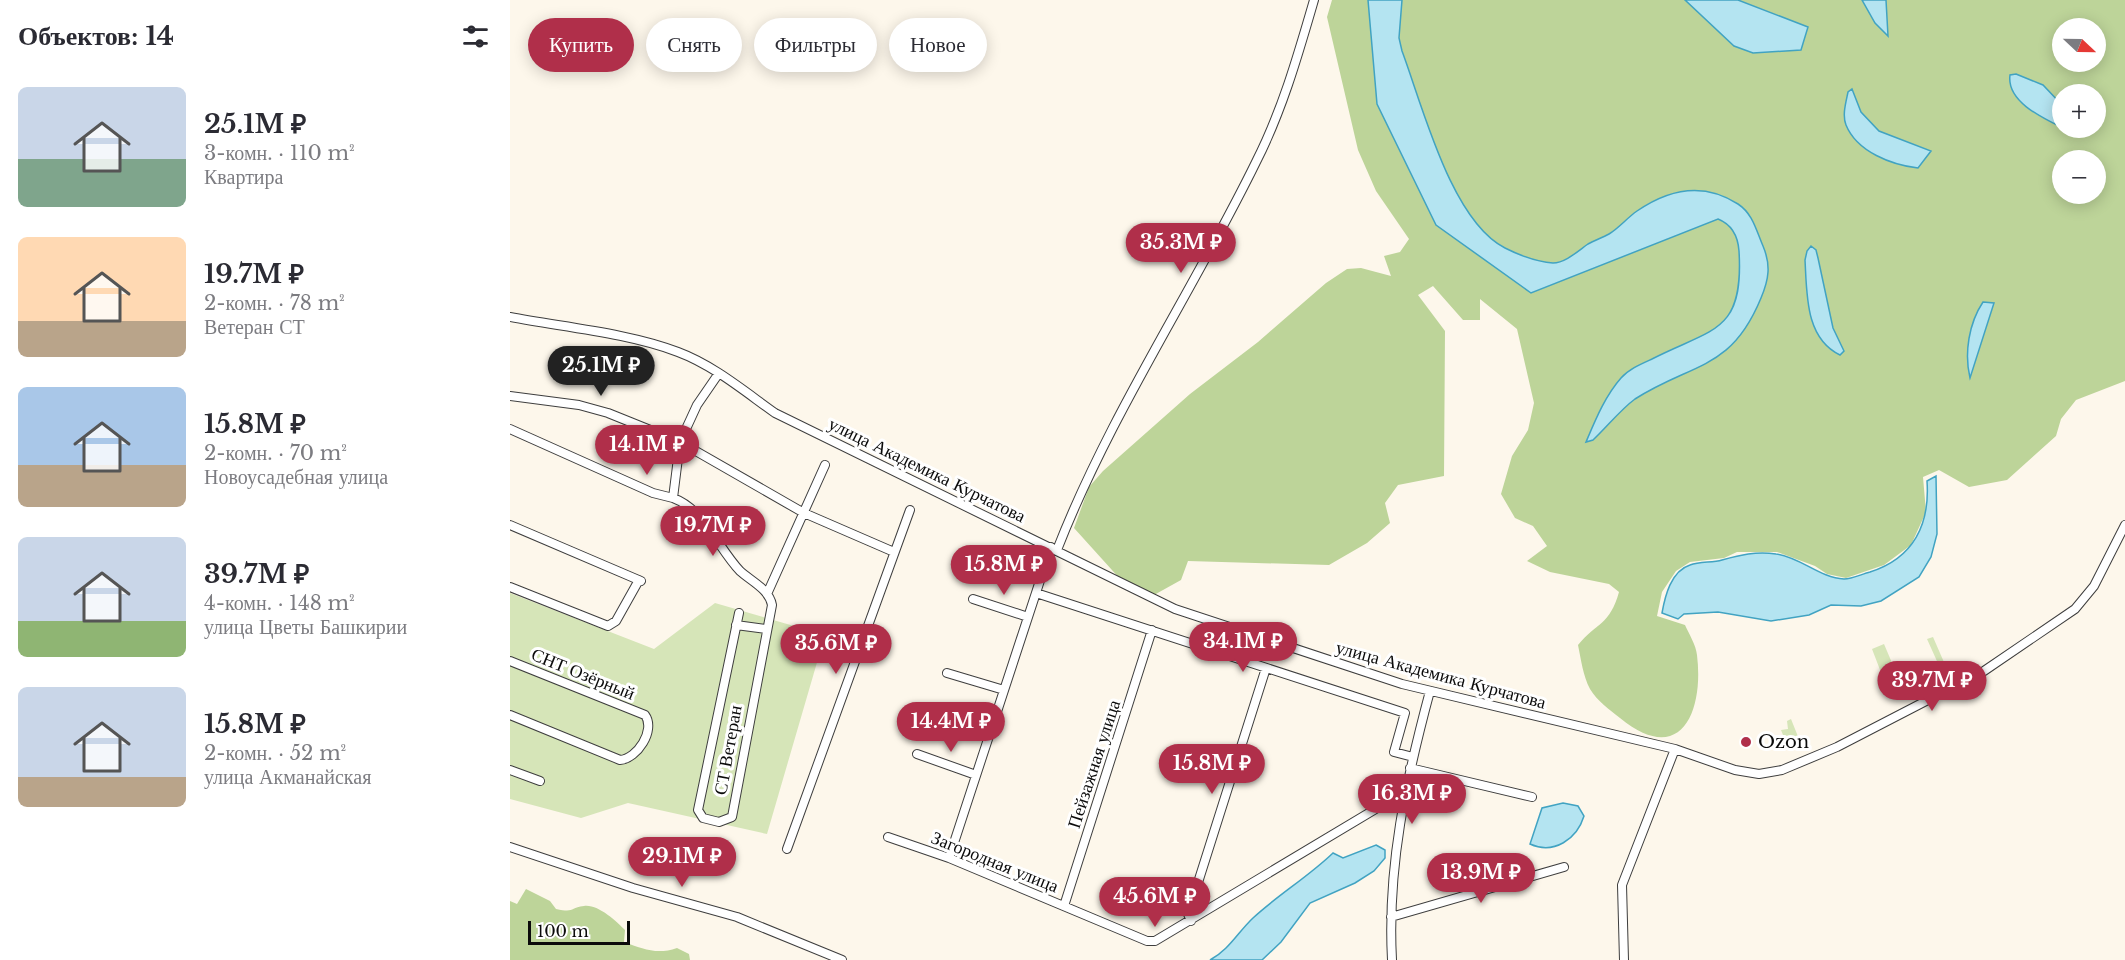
<!DOCTYPE html>
<html lang="ru">
<head>
<meta charset="utf-8">
<style>
	:root { --surface:#fff; --page:#f7f7f7; --text:#2b2b33; --muted:#7c7c81; --accent:#b02f4a }
	body { margin:0; font-family:"Libre Baskerville",serif; background:var(--page); color:var(--text); height:100vh; display:flex; flex-direction:column; font-size:22px; white-space:nowrap }
	* { box-sizing:border-box; margin:0 }
	p { font-size:20px; color:var(--muted) }
	.icon { flex:none; width:33px; height:33px; fill:none; stroke:currentColor; stroke-width:2; stroke-linecap:round; stroke-linejoin:round }
	.map { position:relative; flex:1; overflow:hidden }
	.sheet { display:flex; flex-direction:column; background:var(--surface); width:510px }
	.sheet>* { flex:none }
	.banner { position:absolute; left:18px; top:18px; width:570px; height:54px; display:flex; gap:12px }
	.needle { width:39px; rotate:112deg }
	.buttons { position:absolute; left:1542px; top:18px; display:grid; gap:12px }
	.buttons a { display:grid; place-items:center; width:54px; height:54px; border-radius:50%; background:var(--surface); box-shadow:0 3px 15px #0003; font-size:30px }
	.scale { position:absolute; left:18px; bottom:15px; width:102px; box-sizing:border-box; padding-left:6px; border:3px solid #0b0b0b; border-top:0; font-size:16px; line-height:21px; white-space:nowrap; color:#0b0b0b; -webkit-text-stroke:4px #fff; paint-order:stroke }
	.price { position:absolute; translate:-50% -51px; padding:0 14px; border-radius:21px; background:var(--accent); color:#fff; font-size:20px; line-height:39px; filter:drop-shadow(0 2px 3px #0008) }
	.price::after { content:''; position:absolute; left:50%; top:36px; width:18px; height:14px; margin-left:-9px; background:inherit; clip-path:polygon(0 0,100% 0,50% 100%) }
	.price.on { background:#222; color:#fff }
	ul { padding:0; list-style:none }
	li { display:flex; align-items:center; gap:18px; height:150px; padding:0 18px }
	li span { display:grid; place-items:center; flex:none; width:168px; height:120px; border-radius:9px; color:#555 }
	li>.icon { margin-inline-start:auto }
	span .icon { width:72px; height:72px; fill:#fffc; stroke-width:1 }
	li b { font-size:26px }
	h2 { display:flex; justify-content:space-between; align-items:center; height:72px; padding:0 18px; font-size:26px }
	.tag { padding:0 21px; border-radius:27px; background:var(--surface); box-shadow:0 3px 15px #0003; font-size:21px; line-height:54px }
	.tag.on { background:var(--accent); color:#fff }
	main { display:flex; flex:1; min-height:0 }
	.map>svg:first-child { display:block }
	.green { fill:#d6e5b8 }
	.forest { fill:#bdd499; fill-rule:evenodd }
	.water { fill:#b4e4f1; stroke:#41a3c2; stroke-width:1.5 }
	.lines { fill:none; stroke-linecap:round; stroke-linejoin:round }
	.minor-casing { stroke:#3e3e3e; stroke-width:10 }
	.minor { stroke:#fff; stroke-width:8 }
	.poi-dot { fill:#b02f4a; stroke:#fff; stroke-width:2 }
	.labels { text-anchor:middle; dominant-baseline:central; stroke-width:6; stroke-linejoin:round; paint-order:stroke }
	.street-label { font-size:18px; fill:#0b0b0b; stroke:#fff }
	.poi-label { font-size:18px; fill:#0b0b0b; stroke:#fff; text-anchor:start }
</style>
</head>
<body>
<main>
<section class="sheet">
<h2>Объектов: 14<svg class="icon" aria-label="filters" viewBox="0 0 24 24"><path d="M4 7h16M4 17h16"/><circle cx="9" cy="7" r="2"/><circle cx="15" cy="17" r="2"/></svg></h2>
<ul>
<li><span style="background:linear-gradient(#c9d6e8 60%,#7fa58c 0)"><svg class="icon" aria-label="home" viewBox="0 0 24 24"><path d="M3 11l9-7 9 7M6 9v11h12V9"/></svg></span><div><b>25.1M ₽</b><p>3-комн. · 110 m²</p><p>Квартира</p></div></li>
<li><span style="background:linear-gradient(#ffd9b3 70%,#b9a48a 0)"><svg class="icon" aria-label="home" viewBox="0 0 24 24"><path d="M3 11l9-7 9 7M6 9v11h12V9"/></svg></span><div><b>19.7M ₽</b><p>2-комн. · 78 m²</p><p>Ветеран СТ</p></div></li>
<li><span style="background:linear-gradient(#a9c7e8 65%,#b9a48a 0)"><svg class="icon" aria-label="home" viewBox="0 0 24 24"><path d="M3 11l9-7 9 7M6 9v11h12V9"/></svg></span><div><b>15.8M ₽</b><p>2-комн. · 70 m²</p><p>Новоусадебная улица</p></div></li>
<li><span style="background:linear-gradient(#c9d6e8 70%,#8fb573 0)"><svg class="icon" aria-label="home" viewBox="0 0 24 24"><path d="M3 11l9-7 9 7M6 9v11h12V9"/></svg></span><div><b>39.7M ₽</b><p>4-комн. · 148 m²</p><p>улица Цветы Башкирии</p></div></li>
<li><span style="background:linear-gradient(#c9d6e8 75%,#b9a48a 0)"><svg class="icon" aria-label="home" viewBox="0 0 24 24"><path d="M3 11l9-7 9 7M6 9v11h12V9"/></svg></span><div><b>15.8M ₽</b><p>2-комн. · 52 m²</p><p>улица Акманайская</p></div></li>
</ul>
</section>
<div class="map">
<svg width="1615" height="960" viewBox="0 0 1615 960">
	<rect width="100%" height="100%" fill="#fdf7eb"/>
	<path class="green" d="M0,593L144,649L205,603L315,635L257,834L118,803L71,818L0,799Z
		M1423,637L1440,676L1435,679L1417,639Z
		M1374,644L1385,670L1372,675L1362,649Z
		M1281,719L1291,744L1279,750L1271,730L1278,729L1277,721Z"/>
	<path class="forest" d="M822,0H1615V381L1566,400L1551,419L1546,436L1497,480L1459,487L1429,470L1413,477L1416,512L1401,545L1374,565L1336,578L1317,574L1305,566L1267,552H1227L1214,558L1180,562L1166,571L1152,592L1147,616L1175,625C1179,634 1186,645 1187,655C1194,711 1171,768 1110,718C1100,710 1087,701 1080,689C1073,676 1071,659 1068,645C1086,623 1100,625 1109,592L1099,584L1040,572L1017,561L1037,546L1023,526L1005,518L991,494L1002,456L1018,430L1024,403L1007,329L970,299V320H953L923,286L908,295L935,331L934,476L888,485L875,503L880,523L857,543L819,565L678,561L671,580L644,595L611,580L564,528L579,487L593,471L680,394L748,342L816,283L837,269L851,268L881,276L874,256L890,252L899,239L866,191L848,150L817,17ZM1552,28H1586V62H1552ZM1552,94H1586V128H1552ZM1552,160H1586V194H1552Z
		M16,889L40,901L46,909C65,913 59,908 74,906C88,904 106,921 115,930L114,942C133,949 147,955 167,948L179,954L180,960H0V901L7,904Z"/>
	<path class="water" d="M858,0H892L889,38L892,51C912,104 941,221 995,248C1009,255 1026,262 1043,263C1055,263 1068,251 1078,244C1085,240 1092,238 1099,234C1109,228 1117,218 1127,211C1159,189 1194,182 1228,204C1243,214 1246,230 1253,246C1261,265 1259,279 1251,298C1221,371 1183,362 1125,399C1110,410 1097,427 1083,440L1076,442C1085,421 1095,396 1111,378C1119,369 1131,364 1142,359C1202,328 1234,334 1229,251C1228,237 1223,225 1208,219L1021,293L926,225L867,104Z
		M1175,0H1228L1298,27L1291,50L1243,53L1224,46Z
		M1352,0H1376L1378,36L1365,23Z
		M1506,74L1533,85L1552,105V128H1558L1557,130C1537,120 1496,103 1500,75Z
		M1342,89L1351,112L1369,131L1421,151L1408,168C1382,165 1347,152 1336,125C1332,115 1336,102 1338,92Z
		M1301,246L1306,250L1308,258L1323,328L1334,351L1330,355C1295,338 1297,294 1295,260L1297,251Z
		M1473,302L1484,303L1460,378C1454,353 1459,323 1473,302Z
		M1426,476L1427,534L1421,557L1409,577L1371,601L1351,606L1321,605L1299,615L1261,621L1208,612L1174,614L1168,619L1152,613C1155,596 1161,571 1180,565C1190,561 1202,563 1212,560C1230,555 1246,551 1266,554C1290,557 1310,578 1334,579C1342,579 1352,574 1360,572C1404,558 1420,524 1417,481Z
		M1053,803L1068,806L1074,816C1067,839 1044,855 1020,844L1032,808Z
		M866,845L875,850V858L864,871L845,883L800,903L771,942L752,960H700C719,950 728,932 743,918C769,894 798,877 823,853L833,858Z"/>
	<g class="lines">
		<g class="minor-casing">
			<path id="minor" d="M0,317C52,327 119,333 168,352C203,365 234,391 265,413L665,609L892,684L1165,749L1112,885L1114,960
				M0,396L69,405L98,413L170,442L294,513L384,552
				M0,429L143,493L163,498L170,442L187,405L209,373
				M163,498C194,509 208,548 230,571C241,581 259,589 262,605L222,817L209,822L193,818L188,810L229,613
				M0,525L131,581
				M547,550C600,414 682,293 746,162C772,111 788,55 804,0
				M0,587L98,626L106,621L129,580
				M526,593L895,713L884,752L903,757
				M257,594L315,465
				M463,599L518,617
				M226,625L256,629
				M0,661L135,715C146,730 127,759 110,760L0,715
				M437,673L494,690
				M1165,749L1225,770L1249,774L1272,770L1327,747L1474,671L1565,609L1584,586L1615,525
				M407,754L466,775
				M900,768L1022,797
				M0,770L30,781
				M378,837L439,858L637,941H645L894,792
				M0,847L123,888L227,917L332,960
				M277,849L400,510
				M439,858L541,547
				M554,906L642,630
				M881,917L1054,867
				M681,921L678,914L756,668
				M882,960C877,867 896,780 920,691"/>
		</g>
		<use href="#minor" class="minor"/>
	</g>
	<circle class="poi-dot" cx="1236" cy="742" r="6"/>
	<g class="labels">
		<g class="street-label">
			<text transform="translate(417 470) rotate(26)">улица Академика Курчатова</text>
			<text transform="translate(73 674) rotate(22)">СНТ Озёрный</text>
			<text transform="translate(931 675) rotate(15)">улица Академика Курчатова</text>
			<text transform="translate(218 750) rotate(-80)">СТ Ветеран</text>
			<text transform="translate(584 764) rotate(-72)">Пейзажная улица</text>
			<text transform="translate(485 862) rotate(22)">Загородная улица</text>
		</g>
		<g class="poi-label">
			<text x="1248" y="742">Ozon</text>
		</g>
	</g>
</svg>
<div class="buttons">
<a><svg class="needle" viewBox="-14 -14 28 28"><path d="M0-13l5 13h-10z" fill="#e53935"/><path d="M0 13l5-13h-10z" fill="#7c7c81"/></svg></a>
<a>+</a>
<a>−</a>
</div>
<div class="scale">100 m</div>
<b class="price" style="left:671px;top:274px">35.3M ₽</b>
<b class="price on" style="left:91px;top:397px">25.1M ₽</b>
<b class="price" style="left:137px;top:476px">14.1M ₽</b>
<b class="price" style="left:203px;top:557px">19.7M ₽</b>
<b class="price" style="left:494px;top:596px">15.8M ₽</b>
<b class="price" style="left:733px;top:673px">34.1M ₽</b>
<b class="price" style="left:326px;top:675px">35.6M ₽</b>
<b class="price" style="left:1422px;top:712px">39.7M ₽</b>
<b class="price" style="left:441px;top:753px">14.4M ₽</b>
<b class="price" style="left:702px;top:795px">15.8M ₽</b>
<b class="price" style="left:902px;top:825px">16.3M ₽</b>
<b class="price" style="left:172px;top:888px">29.1M ₽</b>
<b class="price" style="left:971px;top:904px">13.9M ₽</b>
<b class="price" style="left:645px;top:928px">45.6M ₽</b>
<div class="banner">
<a class="tag on">Купить</a>
<a class="tag">Снять</a>
<a class="tag">Фильтры</a>
<a class="tag">Новое</a>
</div>
</div>
</main>
</body>
</html>
